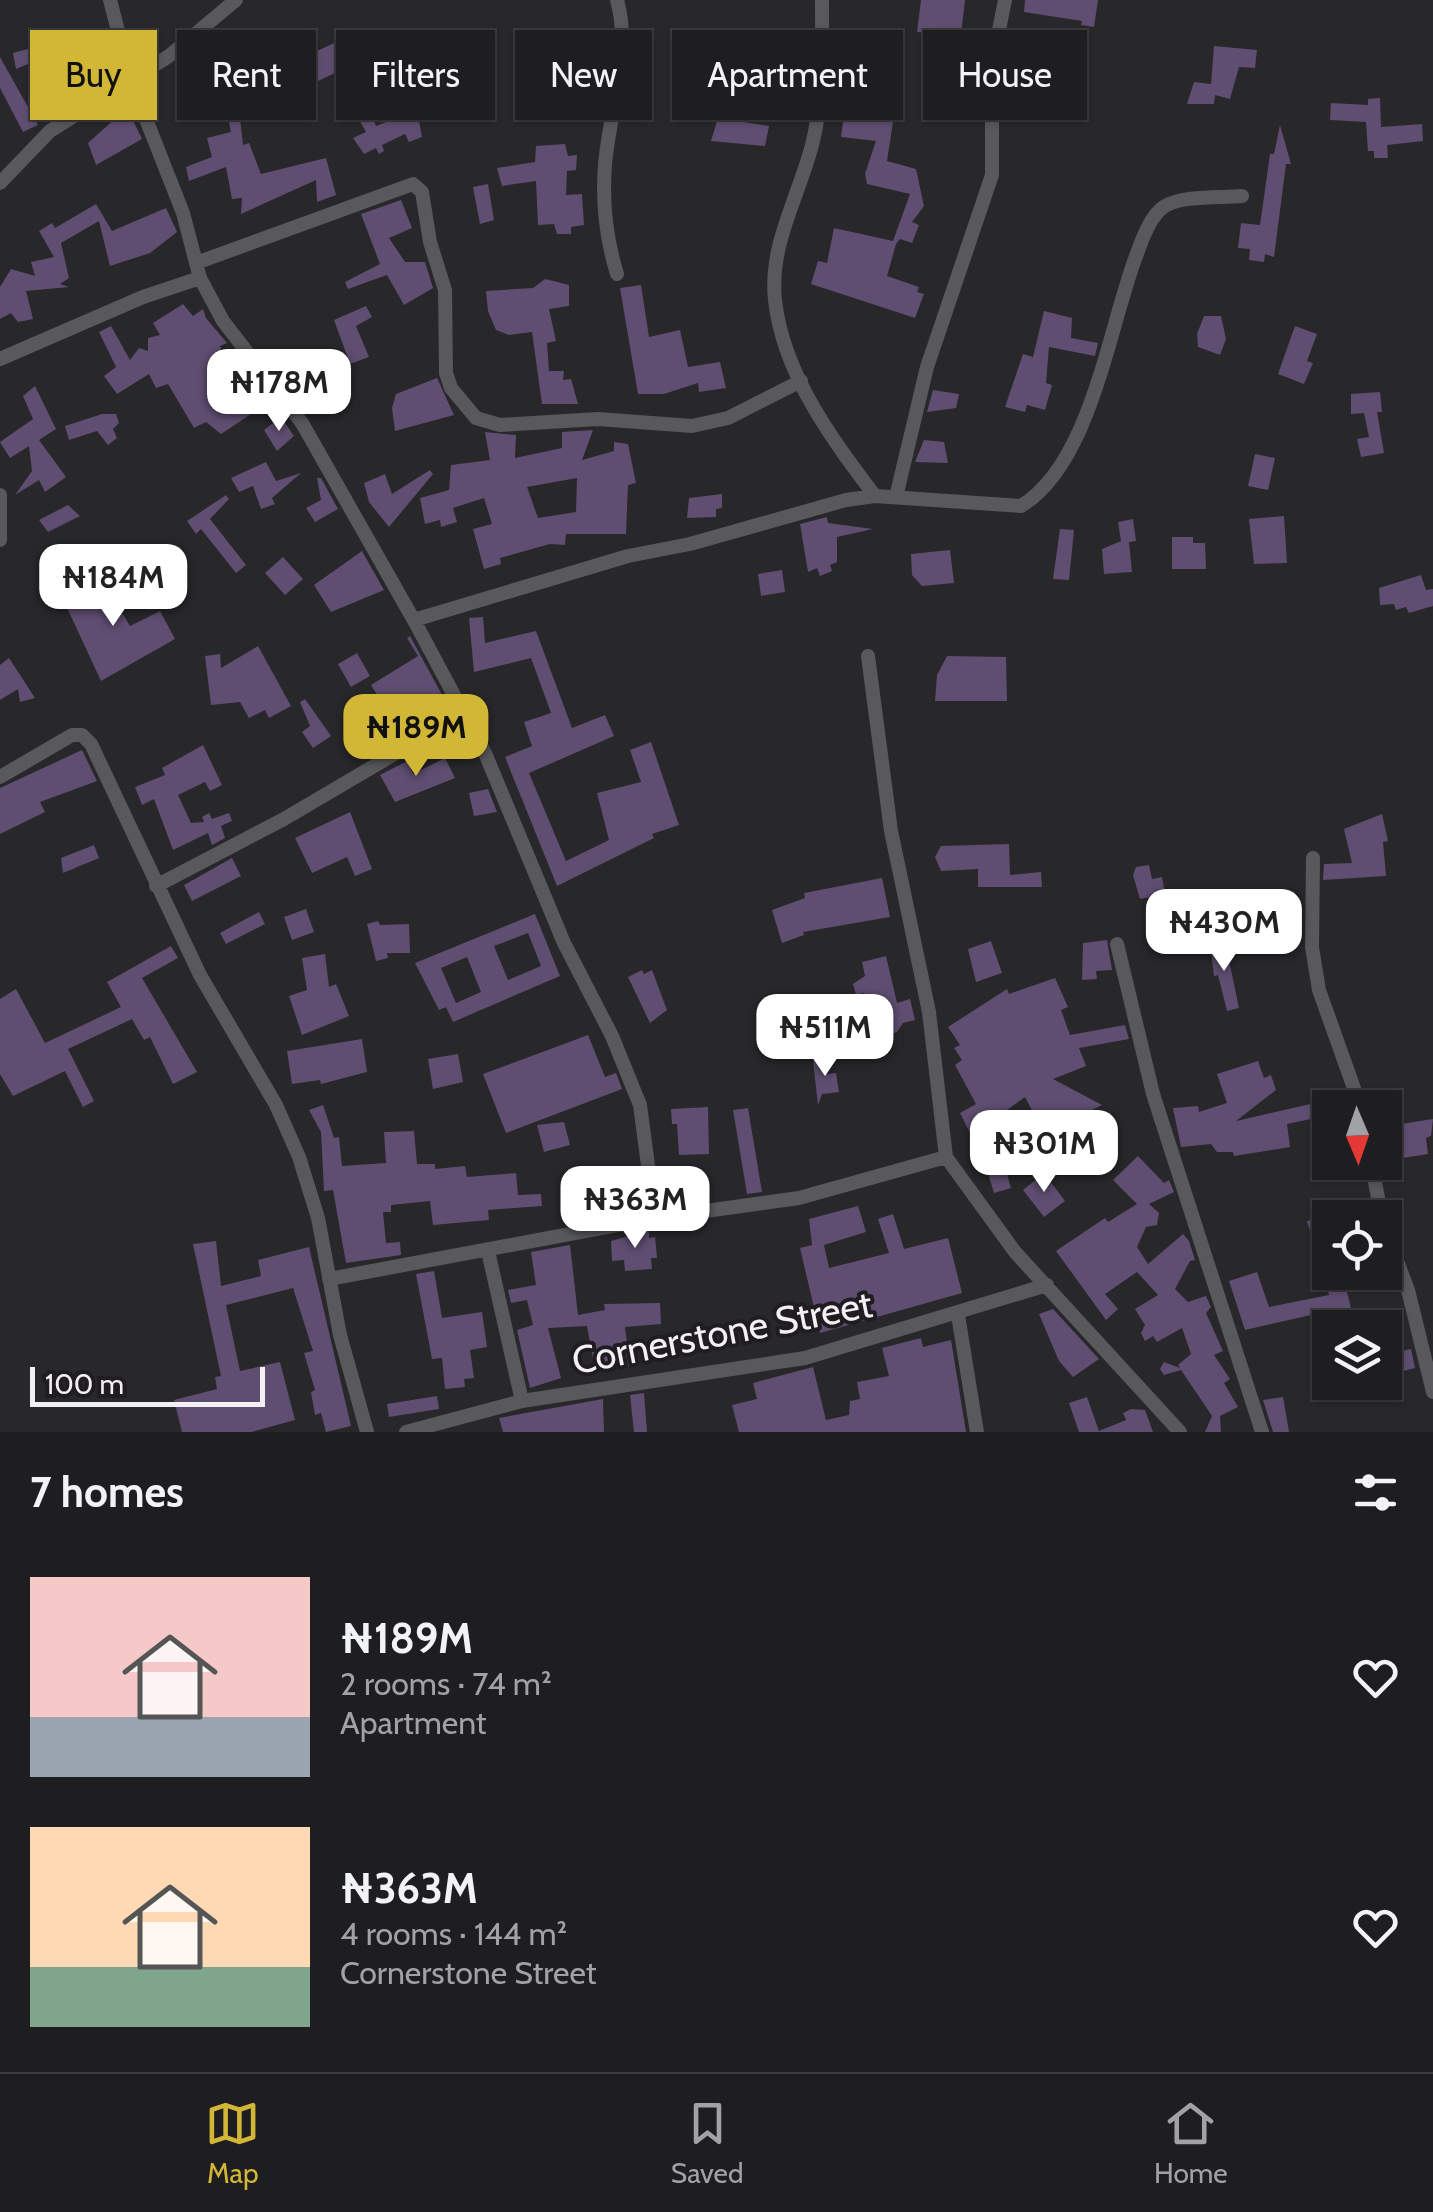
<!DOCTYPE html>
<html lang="en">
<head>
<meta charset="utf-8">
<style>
	:root { --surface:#1e1d20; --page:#262629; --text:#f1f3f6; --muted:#a1a2a5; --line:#3c3b3e; --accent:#d2b736 }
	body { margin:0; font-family:Cabin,sans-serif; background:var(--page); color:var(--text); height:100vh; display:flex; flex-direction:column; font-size:38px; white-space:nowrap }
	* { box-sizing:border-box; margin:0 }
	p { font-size:32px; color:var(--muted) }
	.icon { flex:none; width:55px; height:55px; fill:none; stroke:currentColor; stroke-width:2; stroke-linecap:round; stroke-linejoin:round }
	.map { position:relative; height:1432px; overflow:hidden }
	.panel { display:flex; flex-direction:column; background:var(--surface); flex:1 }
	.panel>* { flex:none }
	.hud { position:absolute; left:30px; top:30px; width:1375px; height:90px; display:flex; gap:20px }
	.needle { width:65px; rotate:178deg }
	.controls { position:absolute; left:1312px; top:1090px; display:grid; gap:20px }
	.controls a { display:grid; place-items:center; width:90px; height:90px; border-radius:0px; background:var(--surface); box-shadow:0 2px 8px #0004,0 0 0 2px var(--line); font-size:50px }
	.scale { position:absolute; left:30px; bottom:25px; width:235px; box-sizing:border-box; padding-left:10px; border:5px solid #f2f0f3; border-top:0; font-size:28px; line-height:35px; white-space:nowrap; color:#f2f0f3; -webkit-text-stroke:8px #1f1d21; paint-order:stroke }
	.price { position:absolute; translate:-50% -85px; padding:0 22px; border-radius:20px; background:#fff; color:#222; font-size:32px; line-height:65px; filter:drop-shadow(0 2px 5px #0008) }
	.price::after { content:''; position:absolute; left:50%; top:60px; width:30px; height:22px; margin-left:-15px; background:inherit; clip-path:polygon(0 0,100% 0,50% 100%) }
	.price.active { background:var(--accent); color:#111 }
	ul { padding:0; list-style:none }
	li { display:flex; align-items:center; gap:30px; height:250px; padding:0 30px }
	li span { display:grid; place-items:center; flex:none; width:280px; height:200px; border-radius:0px; color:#555 }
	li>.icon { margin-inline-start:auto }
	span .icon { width:120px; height:120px; fill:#fffc; stroke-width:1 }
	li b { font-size:42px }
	h2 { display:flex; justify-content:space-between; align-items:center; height:120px; padding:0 30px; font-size:42px }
	.pill { padding:0 35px; border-radius:0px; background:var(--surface); box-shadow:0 2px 8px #0004,0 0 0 2px var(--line); font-size:35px; line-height:90px }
	.pill.active { background:var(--accent); color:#111 }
	.tab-bar { display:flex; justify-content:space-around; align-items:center; height:140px; border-top:2px solid var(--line); background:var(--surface); font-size:28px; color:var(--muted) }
	.tab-bar a { display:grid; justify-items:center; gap:5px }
	.tab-bar .active { color:var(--accent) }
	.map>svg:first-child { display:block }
	.building { fill:#5f4e71; fill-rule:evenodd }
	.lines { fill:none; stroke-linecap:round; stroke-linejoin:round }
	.minor { stroke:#59585a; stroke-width:14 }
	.labels { text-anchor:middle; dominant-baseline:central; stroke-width:8; stroke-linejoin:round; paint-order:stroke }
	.street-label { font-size:38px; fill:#f2f0f3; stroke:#1f1d21 }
</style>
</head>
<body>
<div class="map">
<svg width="1433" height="1432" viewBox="0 0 1433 1432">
	<rect width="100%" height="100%" fill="#28272a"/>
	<path class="building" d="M921,0H965L961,35L917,32Z
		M1025,0H1098L1094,27L1081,25L1082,21L1024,12Z
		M341,40L354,64L240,118L243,145L249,143L261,174L326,158L336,195L317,202L316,180L241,214L242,198L232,199L226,167L189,181L186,167L212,157L207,138L231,132L226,108L248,107L236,88Z
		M46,44L61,77L79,73L88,95L64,110L38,60L16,69L13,53Z
		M1214,46L1257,50L1255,68L1239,67L1230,99L1215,95L1214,104H1187L1194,82L1211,84Z
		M0,57L38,125L23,132L0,88Z
		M1023,61L1060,65L1057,86L1030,83L1021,73Z
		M1380,98L1381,127L1422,124L1423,141L1387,145L1388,158H1374V151H1368L1366,122L1330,120L1331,103L1368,105V99Z
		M127,108L142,139L96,165L88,143Z
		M370,110L376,126L417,110L422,137L409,142L405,134L382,145L384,151L379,154L376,148L364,154L353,138L366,132L357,116Z
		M844,115L893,122L887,161L916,169L924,206L912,222L919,225L912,243L900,239L896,244L887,276L919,287L917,292L924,294L915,318L811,284L818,261L827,263L834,228L893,241L910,194L867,184L865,174L876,141L841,137Z
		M718,118L769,126L765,146L711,141Z
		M1280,125L1291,164H1286L1274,257L1265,254L1264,262L1249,260L1250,249L1238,248L1241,223L1260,225L1270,154H1274Z
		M565,144L568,156L577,155L576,170L567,171L566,195L582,194L584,225L571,227V234H557L554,224L538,225L536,181L502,186L497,168L535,162L536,146Z
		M488,184L494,220L480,224L473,187Z
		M401,200L412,228L389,238L405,262H425L433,288L404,305L387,275L348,289L345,282L380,264L361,214Z
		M96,204L112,231L166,208L177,232L150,253L110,266L99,221L61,243L69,278L60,284L69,287L26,291L33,319L18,322L11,313L0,319V287L11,269L35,276L31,262L54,257L39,231L52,223L55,228Z
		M545,279L569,285V306L549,309L556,341L547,343L549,371H564L563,380L571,379L578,404H542L532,332L509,335L496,330L488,311L486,291L533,288Z
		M641,285L649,337L680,330L688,367L720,362L726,388L699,392L698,383L664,394H638L620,288Z
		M183,304L193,316L203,309L206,318L227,343L220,346L231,374L223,415L251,394L260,408L221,434L206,422L194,428L168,384L156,388L149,374L117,394L104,376L116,367L99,332L111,326L130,360L139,348L148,351V338L160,335L153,323Z
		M366,306L372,317L356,326L369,357L350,364L334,320Z
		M1044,311L1072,318L1071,338L1098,343L1095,356L1049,347L1046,383L1052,385L1045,410L1027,405L1025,412L1005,407L1023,354L1033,357Z
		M1204,316H1221L1226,339L1220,355L1198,347L1197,334Z
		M1295,326L1317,334L1307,361L1313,363L1304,384L1278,374Z
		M437,378L454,415L395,431L392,408L396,394Z
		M337,381L350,394L312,408L299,394Z
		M35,386L56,429L39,440L66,477L45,492L39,480L15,495L32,471L29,446L10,458L0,442L33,419L23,396Z
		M933,390L959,394L956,408L927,412Z
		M1380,392L1382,412H1377L1384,453L1361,457L1357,439L1369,437L1364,413L1351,414V394Z
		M102,414H116L119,423L113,429L117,438L108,445L97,431L69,440L65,426Z
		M281,417L294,436L277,451L264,430Z
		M593,430L582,460L614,451V442L628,444L636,483L628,485L626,534H566L565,545L550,544L500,558L501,564L484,569L473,529L492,524L484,498L453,508L457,522L441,527L440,520L425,524L420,498L449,490L451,465L490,460L485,432L516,435L515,458L562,448V432ZM577,478L576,512L538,518L527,487Z
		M924,440L944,442L948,463L915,462Z
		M1255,454L1275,458L1268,490L1248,486Z
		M266,462L276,481L301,473L272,498L275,504L261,509L253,486L239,492L231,478Z
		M430,470L433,474L389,527L369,502L364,483L385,474L392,494Z
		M317,478H321L338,509L315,522L306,508L321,500Z
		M722,494V508L716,509V517L687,518L689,498Z
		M226,495L229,499L210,519L246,565L236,573L201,529L196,534L187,521Z
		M68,505L80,516L48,532L39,520Z
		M1284,516L1287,563L1254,564L1249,519Z
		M827,517L828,523L873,529L837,537V562L830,565L832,571L820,576L817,568L808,572L800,524Z
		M1133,519L1136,541L1129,542L1132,572L1104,574L1102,549L1121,541L1118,522Z
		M1060,529L1074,530L1069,580L1053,579Z
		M1172,537H1193V543H1205L1206,569H1172Z
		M950,550L954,583L922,586L912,575L911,554Z
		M362,551L384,590L331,612L314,585Z
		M283,557L303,579L285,595L265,573Z
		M782,570L785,592L761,596L758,574Z
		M103,572L113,587L108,590L130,626L160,611L175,639L101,681L63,599Z
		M1421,575L1426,590L1433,589V606L1409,613L1406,607L1396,610L1394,604L1380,605L1379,588Z
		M483,617L485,643L536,631L572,728L605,715L614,736L529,773L566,861L609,840L597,793L641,782L630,750L651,742L679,825L652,834L654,838L557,886L505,757L532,746L524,722L551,713L531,658L474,672L469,618Z
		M410,636L448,706L413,725L394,694L381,701L371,685L418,656L407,638Z
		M258,646L291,706L269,718L265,710L249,718L240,702L211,705L205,656L220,654L221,668Z
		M357,653L370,676L351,687L338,664Z
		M947,656L1006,657L1007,701H935L937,675Z
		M9,658L13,664L35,698L20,702L18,689L0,700V665Z
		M305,699L331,736L313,748L302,732L310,726L300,702Z
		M203,745L222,785L210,791L205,782L178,795L191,823L204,822L202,817L209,813L212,819L229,813L232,821L221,826L225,838L212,845L208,833L173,850L154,799L142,805L135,787L165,775L162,768Z
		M82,750L97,781L40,802L45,812L0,834V788Z
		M445,758L455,778L395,802L380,775L407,761L413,774Z
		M488,789L497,812L474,816L469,793Z
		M350,812L372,869L355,876L347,857L312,873L295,838Z
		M1382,814L1388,841L1383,842L1386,876L1323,880L1324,864L1352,863L1344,829Z
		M1009,844L1010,875L1041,872L1042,887H978V869L941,871L935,857L941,846Z
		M94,845L99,858L63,873L61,858Z
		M232,858L241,876L192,901L184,885Z
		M1149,865L1152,879L1162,877L1165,894L1140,899L1133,875L1136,867Z
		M882,878L890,917L803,932L804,935L782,943L772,910L805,898L804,893Z
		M306,909L314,932L292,940L284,917Z
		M259,912L265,924L226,944L220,933Z
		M535,914L560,976L453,1022L446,1007L451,1005L439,1010L415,963ZM528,933L541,966L508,980L494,946ZM467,957L481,992L456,1003L441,968Z
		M378,921L380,925L409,924L410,953H387L388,958L376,961L367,924Z
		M1107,940L1112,970L1096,971L1097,979L1082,980L1083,943Z
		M991,941L1002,973L976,982L968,949Z
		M1225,941L1239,1008L1227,1011L1218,975L1214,976L1210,943Z
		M171,946L178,958L142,978L197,1072L173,1084L150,1037L144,1040L132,1019L68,1049L94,1101L83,1107L65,1071L13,1096L0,1074V999L16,989L45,1043L121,1007L107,982Z
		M325,954L329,987L336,984L349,1016L302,1035L289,996L307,990L302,958Z
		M886,956L897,1003L910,999L915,1020L903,1023L897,1032L871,1042L865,1038L853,1047L840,1040L837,1024L869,1015L864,993L856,995L853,984L865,976L862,962Z
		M642,970L644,974L652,970L667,1010L650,1023L628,977Z
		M1055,978L1068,1007L1061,1010L1070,1035L1125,1025L1129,1039L1079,1048L1086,1066L1053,1079L1102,1105L1092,1110L1102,1128L1071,1145L1042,1130L1025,1097L982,1128L1003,1160L1011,1188L994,1193L985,1163L960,1113L976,1104L955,1065L962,1060L954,1048L960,1045L948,1027L1007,989L1009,994Z
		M588,1035L605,1077L616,1073L622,1089L506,1133L483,1074Z
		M362,1039L367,1072L321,1084L320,1080L292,1084L287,1051Z
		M458,1054L463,1082L433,1089L428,1059Z
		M831,1059L827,1074L836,1073L839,1092L822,1094L818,1105L813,1061Z
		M1258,1061L1264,1078L1271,1075L1276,1090L1236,1121L1345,1096L1350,1108H1330V1115L1287,1124L1290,1147L1234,1156L1233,1152H1217L1211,1144L1181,1147L1173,1108L1198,1106L1199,1112L1227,1103L1217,1074Z
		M323,1105L334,1138L339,1137L342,1166L386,1163L384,1132L414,1131L417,1164H435V1169L465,1166L467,1177L516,1173L518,1195L541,1194L542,1206L488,1210L489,1220L433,1225L430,1201L391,1205V1212H383L386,1243L400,1242L401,1255L346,1263L333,1190L324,1191L321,1132L309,1110Z
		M708,1107L709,1154L679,1155L677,1124H672L671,1109Z
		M748,1108L762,1192L747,1194L733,1110Z
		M1433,1119L1431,1136L1426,1138L1428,1154L1403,1158L1402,1150L1389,1152L1397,1139L1394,1125Z
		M564,1122L570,1145L544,1152L537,1125Z
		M1138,1156L1164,1183L1169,1180L1174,1192L1149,1204L1159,1213L1157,1225L1146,1227L1137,1247L1148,1264L1183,1234L1189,1241L1195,1260L1190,1261L1175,1289L1188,1302L1206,1296L1211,1307L1206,1313L1223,1351L1214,1355L1230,1379L1224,1383L1238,1407L1220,1416L1221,1432H1205L1212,1416L1181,1370L1164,1375L1160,1369L1164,1362L1180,1368L1178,1365L1191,1354L1182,1328L1157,1342L1153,1336L1145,1341L1141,1333L1145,1325L1135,1309L1158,1295L1137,1272L1105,1294L1118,1309L1106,1320L1056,1251L1105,1218L1108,1222L1137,1204L1113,1180Z
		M1044,1173L1065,1201L1044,1217L1023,1190Z
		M858,1206L866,1232L824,1245L829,1268L889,1253L878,1219L893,1214L904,1249L948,1238L962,1293L820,1333L800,1248L812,1245L809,1219Z
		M1325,1216L1330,1228V1272H1342L1356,1328H1337L1333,1310L1245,1330L1229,1281L1257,1272L1269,1307L1329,1295L1307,1221Z
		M649,1230V1238L655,1237L657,1258H651L652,1269L625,1271L624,1260L612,1261L611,1241Z
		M216,1241L221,1286L261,1276L258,1260L309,1247L351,1426L326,1432L321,1413L315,1415L311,1392L315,1390L304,1353L313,1351L293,1288L226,1305L240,1371L280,1362L295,1420L251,1432H182L174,1400L217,1389L215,1377L221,1376L193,1244Z
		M570,1245L578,1315L605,1310L604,1304L660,1303L661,1324L625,1327L630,1366L612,1368V1361L594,1364L587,1326L548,1328L561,1378L530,1388L517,1330L533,1325L527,1300L511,1303L508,1290L536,1285L531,1252Z
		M434,1271L442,1318L482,1312L487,1347L470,1350L474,1378L464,1379L465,1387L445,1389L442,1358L432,1359L416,1274Z
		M1053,1309L1099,1359L1073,1377L1059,1361L1039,1314Z
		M921,1338L923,1347L951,1340L966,1432H739L732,1405L757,1399L753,1383L813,1367L826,1420L849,1415L850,1401L860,1399L857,1382L889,1376L882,1348Z
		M1411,1349L1415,1368L1385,1376V1355Z
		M644,1393L647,1432H634L630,1395Z
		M437,1396L439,1409L389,1417L387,1404Z
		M1087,1397L1099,1431L1126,1420L1123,1413L1131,1409L1145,1410L1153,1432H1079L1069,1403Z
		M1283,1397L1289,1432H1273L1263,1400Z
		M603,1399L604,1432H503L499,1418Z"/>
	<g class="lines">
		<path class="minor" d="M110,0L131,81L183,213L200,278L223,321L302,423L416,624L485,753L564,943L612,1036L640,1105L655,1218
			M617,0C632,52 609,113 605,165C602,202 606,238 617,274
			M822,0C822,47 824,99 812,145C799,196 769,245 775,300C783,374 832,439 875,496
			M0,183L50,131L169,56L236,0
			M196,263L413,184L422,192L430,242L445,290L446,373L451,388L476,418L500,425L598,419L692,426L728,418L801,381
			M0,359L143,297L200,278
			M0,495V540
			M896,497L927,367L992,175V65L1005,0
			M414,620L628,556L690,544L846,500L875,496L1021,506C1090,464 1108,332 1135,259C1141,242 1150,215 1165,206C1184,195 1220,198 1242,196
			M868,656L891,831L929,1012L946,1157
			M0,777L72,735H82L91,744L200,975L276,1105L299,1157L318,1218L340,1335L367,1432
			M1313,858L1312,947L1319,990L1361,1108
			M156,886L284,819L464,713
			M1117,944L1153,1094L1262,1432
			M1371,1162L1382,1218
			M1385,1229L1408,1290L1433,1392
			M488,1251L522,1401
			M329,1279L655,1218L799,1198L946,1157L1015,1252L1180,1432
			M958,1315L977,1432
			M406,1432L522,1401L805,1358L1047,1285"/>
	</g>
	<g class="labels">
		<g class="street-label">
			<text transform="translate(722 1332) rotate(-11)">Cornerstone Street</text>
		</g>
	</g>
</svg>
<div class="controls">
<a><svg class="needle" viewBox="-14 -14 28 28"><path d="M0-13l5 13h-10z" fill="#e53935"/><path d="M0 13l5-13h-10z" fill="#a1a2a5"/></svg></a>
<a><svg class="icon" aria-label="locate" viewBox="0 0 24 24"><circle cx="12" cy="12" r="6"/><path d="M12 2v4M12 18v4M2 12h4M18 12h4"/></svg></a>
<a><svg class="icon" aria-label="layers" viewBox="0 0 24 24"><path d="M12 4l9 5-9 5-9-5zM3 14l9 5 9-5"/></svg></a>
</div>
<div class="scale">100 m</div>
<b class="price" style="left:279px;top:434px">₦178M</b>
<b class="price" style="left:113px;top:629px">₦184M</b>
<b class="price active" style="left:416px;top:779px">₦189M</b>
<b class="price" style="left:1224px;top:974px">₦430M</b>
<b class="price" style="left:825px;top:1079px">₦511M</b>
<b class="price" style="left:1044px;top:1195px">₦301M</b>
<b class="price" style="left:635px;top:1251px">₦363M</b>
<div class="hud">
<a class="pill active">Buy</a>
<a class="pill">Rent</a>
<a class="pill">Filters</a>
<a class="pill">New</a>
<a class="pill">Apartment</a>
<a class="pill">House</a>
</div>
</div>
<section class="panel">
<h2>7 homes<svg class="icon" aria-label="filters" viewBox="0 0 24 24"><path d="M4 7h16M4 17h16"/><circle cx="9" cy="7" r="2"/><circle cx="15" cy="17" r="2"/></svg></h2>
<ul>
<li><span style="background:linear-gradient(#f6c9c9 70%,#9aa5b1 0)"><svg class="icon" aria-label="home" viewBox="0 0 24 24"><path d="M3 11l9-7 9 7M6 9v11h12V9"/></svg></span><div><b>₦189M</b><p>2 rooms · 74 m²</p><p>Apartment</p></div><svg class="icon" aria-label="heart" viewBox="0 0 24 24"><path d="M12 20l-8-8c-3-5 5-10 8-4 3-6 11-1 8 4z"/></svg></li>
<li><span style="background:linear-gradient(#ffd9b3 70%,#7fa58c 0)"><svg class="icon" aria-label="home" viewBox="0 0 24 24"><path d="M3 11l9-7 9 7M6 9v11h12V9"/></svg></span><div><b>₦363M</b><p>4 rooms · 144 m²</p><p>Cornerstone Street</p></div><svg class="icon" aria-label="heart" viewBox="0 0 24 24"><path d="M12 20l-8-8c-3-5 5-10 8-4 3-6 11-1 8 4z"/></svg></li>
</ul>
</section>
<nav class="tab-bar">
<a class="active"><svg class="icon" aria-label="map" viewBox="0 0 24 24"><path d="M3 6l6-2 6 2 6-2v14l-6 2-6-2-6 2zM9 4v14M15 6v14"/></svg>Map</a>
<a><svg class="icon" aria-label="saved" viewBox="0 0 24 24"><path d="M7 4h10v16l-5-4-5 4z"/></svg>Saved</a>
<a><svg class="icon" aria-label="home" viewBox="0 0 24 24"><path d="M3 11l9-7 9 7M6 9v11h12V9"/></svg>Home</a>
</nav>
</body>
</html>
